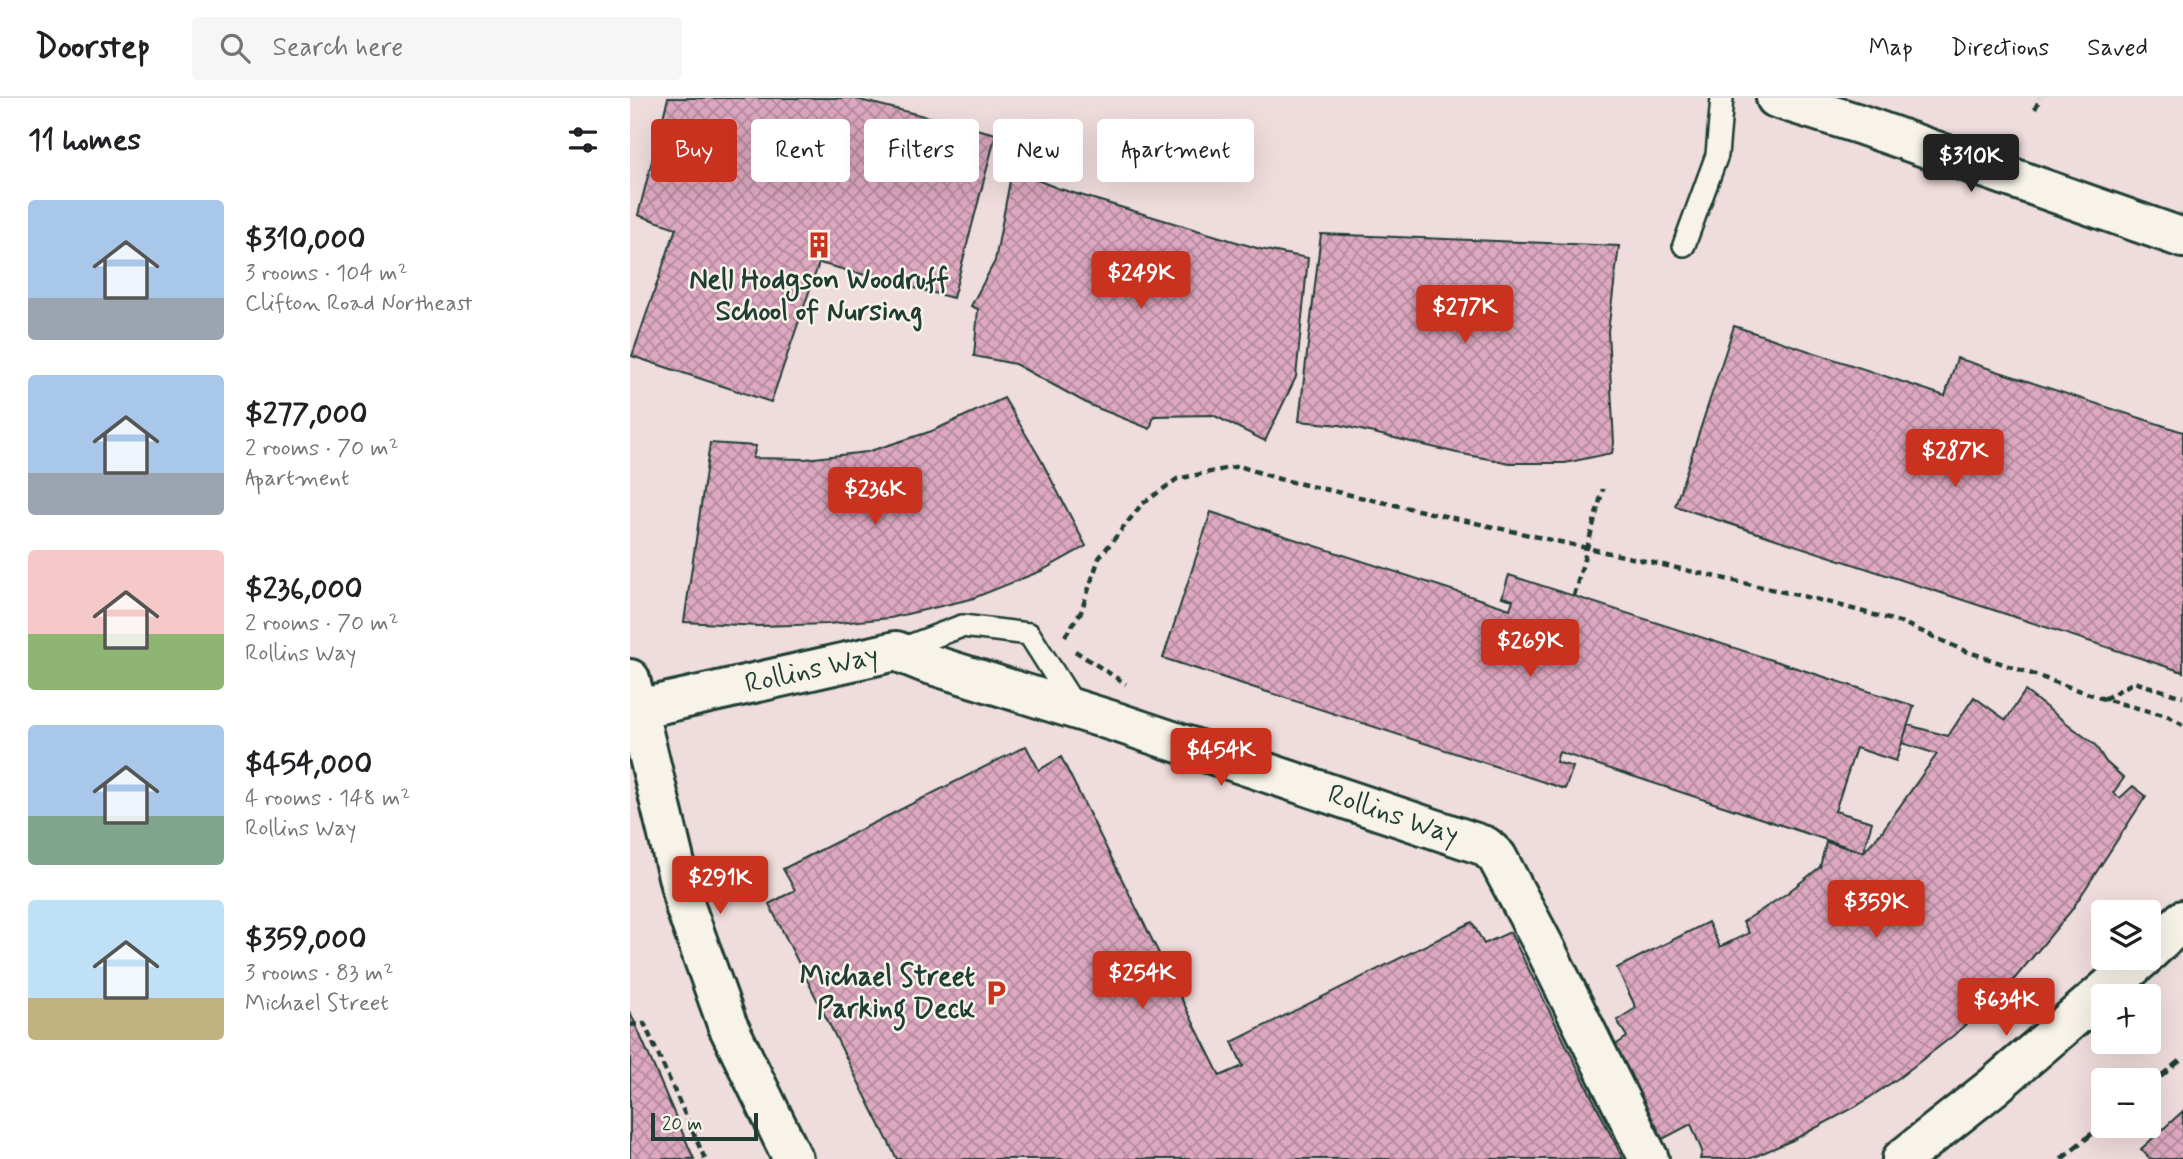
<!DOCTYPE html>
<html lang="en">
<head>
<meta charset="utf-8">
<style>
	:root { --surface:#fff; --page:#f6f6f6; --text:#202124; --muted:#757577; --line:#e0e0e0; --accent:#c8321e }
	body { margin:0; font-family:Mynerve,sans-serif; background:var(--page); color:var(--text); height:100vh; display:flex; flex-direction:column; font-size:26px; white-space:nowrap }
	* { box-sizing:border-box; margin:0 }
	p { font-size:23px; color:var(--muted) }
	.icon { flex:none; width:38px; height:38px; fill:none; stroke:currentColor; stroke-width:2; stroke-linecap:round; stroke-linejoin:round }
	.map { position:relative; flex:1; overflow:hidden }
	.panel { display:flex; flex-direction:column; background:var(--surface); width:630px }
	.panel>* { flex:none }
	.top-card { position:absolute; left:21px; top:21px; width:665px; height:63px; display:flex; gap:14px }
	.buttons { position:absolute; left:1461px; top:802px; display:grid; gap:14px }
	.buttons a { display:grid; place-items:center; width:70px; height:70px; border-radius:7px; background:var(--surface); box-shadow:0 7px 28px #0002; font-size:35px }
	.scale { position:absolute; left:21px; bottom:18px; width:107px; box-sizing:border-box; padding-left:7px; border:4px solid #1f3d34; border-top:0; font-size:19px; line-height:24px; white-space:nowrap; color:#1f3d34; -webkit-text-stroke:5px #f7f3e8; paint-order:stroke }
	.price { position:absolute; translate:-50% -60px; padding:0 16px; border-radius:7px; background:var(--accent); color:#fff; font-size:23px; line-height:46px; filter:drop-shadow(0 2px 4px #0008) }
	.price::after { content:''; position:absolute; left:50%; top:42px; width:21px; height:16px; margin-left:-10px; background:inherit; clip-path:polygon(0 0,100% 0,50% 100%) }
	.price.selected { background:#222; color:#fff }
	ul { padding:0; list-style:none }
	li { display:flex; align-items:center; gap:21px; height:175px; padding:0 28px }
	li span { display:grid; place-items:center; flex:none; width:196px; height:140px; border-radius:7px; color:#555 }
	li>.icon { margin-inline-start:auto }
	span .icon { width:84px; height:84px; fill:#fffc; stroke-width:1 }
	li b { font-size:30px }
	h2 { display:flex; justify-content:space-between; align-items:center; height:84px; padding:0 28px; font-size:30px }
	.tag { padding:0 24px; border-radius:7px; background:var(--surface); box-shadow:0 7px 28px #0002; font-size:24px; line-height:63px }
	.tag.selected { background:var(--accent); color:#fff }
	header { display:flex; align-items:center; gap:42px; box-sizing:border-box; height:98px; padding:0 35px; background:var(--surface); border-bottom:2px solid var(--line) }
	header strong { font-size:33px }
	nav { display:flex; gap:38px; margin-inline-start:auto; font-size:24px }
	.search { width:490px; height:63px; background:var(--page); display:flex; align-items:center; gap:18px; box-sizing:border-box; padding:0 24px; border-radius:7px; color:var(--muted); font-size:26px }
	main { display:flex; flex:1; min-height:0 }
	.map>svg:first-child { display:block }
	.building { fill:url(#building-cross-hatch); stroke:#1f3d34; stroke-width:2 }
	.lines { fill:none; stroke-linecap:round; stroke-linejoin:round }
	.service-casing { stroke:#1f3d34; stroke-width:26 }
	.minor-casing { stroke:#1f3d34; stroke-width:44 }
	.secondary-casing { stroke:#1f3d34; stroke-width:44 }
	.path { stroke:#1f3d34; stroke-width:4.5; stroke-dasharray:7 5; stroke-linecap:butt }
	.service { stroke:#f7f3e8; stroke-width:21 }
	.minor { stroke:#f7f3e8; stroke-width:38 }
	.secondary { stroke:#f7f3e8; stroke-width:38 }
	.rail { stroke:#1f3d34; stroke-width:5; stroke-dasharray:10 5; stroke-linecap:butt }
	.labels { text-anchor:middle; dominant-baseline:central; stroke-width:5; stroke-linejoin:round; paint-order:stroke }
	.poi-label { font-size:28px; font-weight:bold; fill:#1f3d34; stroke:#f7f3e8 }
	.street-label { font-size:28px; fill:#1f3d34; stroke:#f7f3e8 }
</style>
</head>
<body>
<header>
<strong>Doorstep</strong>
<div class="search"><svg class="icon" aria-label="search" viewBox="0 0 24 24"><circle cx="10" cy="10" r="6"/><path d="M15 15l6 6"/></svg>Search here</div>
<nav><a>Map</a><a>Directions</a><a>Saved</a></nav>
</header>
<main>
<section class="panel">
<h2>11 homes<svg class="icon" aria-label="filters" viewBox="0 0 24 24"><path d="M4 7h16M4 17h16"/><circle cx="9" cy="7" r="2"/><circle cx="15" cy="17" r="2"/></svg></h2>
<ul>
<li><span style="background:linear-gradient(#a9c7e8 70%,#9aa5b1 0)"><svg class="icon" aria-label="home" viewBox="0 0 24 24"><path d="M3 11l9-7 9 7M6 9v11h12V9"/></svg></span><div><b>$310,000</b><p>3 rooms · 104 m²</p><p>Clifton Road Northeast</p></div></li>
<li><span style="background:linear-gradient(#a9c7e8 70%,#9aa5b1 0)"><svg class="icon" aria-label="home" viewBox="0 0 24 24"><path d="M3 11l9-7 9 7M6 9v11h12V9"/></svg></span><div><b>$277,000</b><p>2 rooms · 70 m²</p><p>Apartment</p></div></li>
<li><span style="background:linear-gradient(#f6c9c9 60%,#8fb573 0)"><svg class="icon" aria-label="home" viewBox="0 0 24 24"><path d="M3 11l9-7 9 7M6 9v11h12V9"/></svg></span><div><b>$236,000</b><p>2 rooms · 70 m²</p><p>Rollins Way</p></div></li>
<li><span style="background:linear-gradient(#a9c7e8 65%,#7fa58c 0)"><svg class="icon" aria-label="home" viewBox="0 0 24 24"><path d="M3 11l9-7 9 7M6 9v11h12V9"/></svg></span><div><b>$454,000</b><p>4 rooms · 148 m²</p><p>Rollins Way</p></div></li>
<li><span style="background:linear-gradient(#bfe0f5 70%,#c2b280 0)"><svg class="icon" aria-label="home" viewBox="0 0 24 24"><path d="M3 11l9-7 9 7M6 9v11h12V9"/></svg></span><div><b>$359,000</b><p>3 rooms · 83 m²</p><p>Michael Street</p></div></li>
</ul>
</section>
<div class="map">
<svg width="1553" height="1061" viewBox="0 0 1553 1061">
	<defs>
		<pattern id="building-cross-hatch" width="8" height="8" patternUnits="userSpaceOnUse" patternTransform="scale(1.75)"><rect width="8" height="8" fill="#dda8c0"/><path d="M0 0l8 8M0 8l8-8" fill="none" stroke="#b38a9d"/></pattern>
	</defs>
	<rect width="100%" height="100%" fill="#efdcdc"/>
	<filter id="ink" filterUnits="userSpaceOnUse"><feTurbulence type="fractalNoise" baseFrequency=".0143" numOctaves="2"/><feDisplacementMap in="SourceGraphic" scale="14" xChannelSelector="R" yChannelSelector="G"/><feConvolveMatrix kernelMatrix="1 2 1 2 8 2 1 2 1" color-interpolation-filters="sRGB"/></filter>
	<g filter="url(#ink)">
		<path class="building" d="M38,0H222L366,36L323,200L189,165L141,304L2,258L46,130L8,117Z
			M382,72L427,90L630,151L678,160L666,279L635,343L583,317L524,318L520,331L460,307L385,266L344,258L348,211L341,208L365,163Z
			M691,136L989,148L978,233L984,345L982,355L935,365H880L827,355L710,327L669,323Z
			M1104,228L1315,298L1327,260L1553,334V574L1045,408Z
			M374,300L410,360L456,448L411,473L341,501L260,520L198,526L128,528L54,524L80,345L126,348L123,360L175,361L237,354L302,333Z
			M581,414L880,511L883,502L872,499L879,477L1284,608L1266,663L1226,650L1205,713L1242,724L1233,754L929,654L926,664L943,669L935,691L533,560Z
			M1395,593L1465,647L1476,664L1494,680L1483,695L1490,700L1503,688L1516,698L1441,813L1381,885L1324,937L1270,979L1227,1008L1163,1042L1119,1061H1070L1072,1053L1061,1026L1029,1043L984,948L997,939L987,922L1006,910L987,870L1078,824L1090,849L1119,835L1113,824L1156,796L1190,769L1196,744L1233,754L1250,736L1307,656L1272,645L1278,627L1318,638L1344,599L1376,622Z
			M396,648L409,672L431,659L590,978L613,968L602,944L842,824L854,846L880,834L993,1061H267L139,806L165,792L153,771Z
			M0,914L64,1061H0Z
			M1553,1013V1061H1520L1511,1051Z"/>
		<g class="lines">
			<g class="service-casing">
				<path id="service" d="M1054,147L1087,57L1092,0
					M266,553L332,528L399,536L446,610"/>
			</g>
			<g class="minor-casing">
				<g id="minor">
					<path d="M0,581L56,811L97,926L163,1061"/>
					<path id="s1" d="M8,611L266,553L296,565L489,625L855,748L867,759L913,846L1019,1061"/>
					<path d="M1519,854L1553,822"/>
					<path d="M1272,1061L1363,989L1514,859"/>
				</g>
			</g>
			<g class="secondary-casing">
				<path id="secondary" d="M1146,0L1229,26L1553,140"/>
			</g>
			<path class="path" d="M1405,11L1410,0
				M944,498L973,391
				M435,538L451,514L469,460L512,406L547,381L609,368L649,381L1194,503L1273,525L1333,552L1474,601L1537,618L1553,627
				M445,553L496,586
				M1474,601L1504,584L1553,599
				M0,927L14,925L75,1061"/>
			<use href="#service" class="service"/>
			<use href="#minor" class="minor"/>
			<use href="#secondary" class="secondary"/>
			<path class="rail" d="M1519,988L1553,960
				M1431,1061L1474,1026"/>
		</g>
	</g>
	<defs>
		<g id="building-bare" transform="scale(2.1)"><path d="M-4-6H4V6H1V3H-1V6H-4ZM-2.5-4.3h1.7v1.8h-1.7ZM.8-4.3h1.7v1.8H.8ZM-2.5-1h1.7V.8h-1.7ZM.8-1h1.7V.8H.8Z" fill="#c8321e" stroke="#f7f3e8" stroke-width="2.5" paint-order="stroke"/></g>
		<g id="parking-bare" transform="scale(2.1)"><path d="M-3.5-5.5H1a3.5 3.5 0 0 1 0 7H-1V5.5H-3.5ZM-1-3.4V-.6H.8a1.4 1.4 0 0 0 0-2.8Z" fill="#c8321e" stroke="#f7f3e8" stroke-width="2.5" paint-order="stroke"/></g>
	</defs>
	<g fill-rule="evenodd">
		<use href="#building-bare" x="189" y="147"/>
		<use href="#parking-bare" x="366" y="895"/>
	</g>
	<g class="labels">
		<g class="poi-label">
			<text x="189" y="182">Nell Hodgson Woodruff<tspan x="189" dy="32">School of Nursing</tspan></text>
			<text x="345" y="879" text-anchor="end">Michael Street<tspan x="345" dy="32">Parking Deck</tspan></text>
		</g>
		<g class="street-label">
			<text stroke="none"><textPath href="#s1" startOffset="178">Rollins Way</textPath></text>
			<text stroke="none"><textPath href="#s1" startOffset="788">Rollins Way</textPath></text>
		</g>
	</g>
</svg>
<div class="buttons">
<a><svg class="icon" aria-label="layers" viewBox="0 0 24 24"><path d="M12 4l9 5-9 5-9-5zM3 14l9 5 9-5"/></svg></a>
<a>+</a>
<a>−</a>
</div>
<div class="scale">20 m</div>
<b class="price selected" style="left:1341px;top:96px">$310K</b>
<b class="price" style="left:511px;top:213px">$249K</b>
<b class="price" style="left:835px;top:247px">$277K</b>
<b class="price" style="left:1325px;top:391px">$287K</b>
<b class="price" style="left:245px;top:429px">$236K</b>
<b class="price" style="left:900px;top:581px">$269K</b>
<b class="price" style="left:591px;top:690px">$454K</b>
<b class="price" style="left:90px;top:818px">$291K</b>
<b class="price" style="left:1246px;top:842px">$359K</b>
<b class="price" style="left:512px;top:913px">$254K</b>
<b class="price" style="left:1376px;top:940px">$634K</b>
<div class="top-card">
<a class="tag selected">Buy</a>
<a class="tag">Rent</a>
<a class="tag">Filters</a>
<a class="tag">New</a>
<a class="tag">Apartment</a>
</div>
</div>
</main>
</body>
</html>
